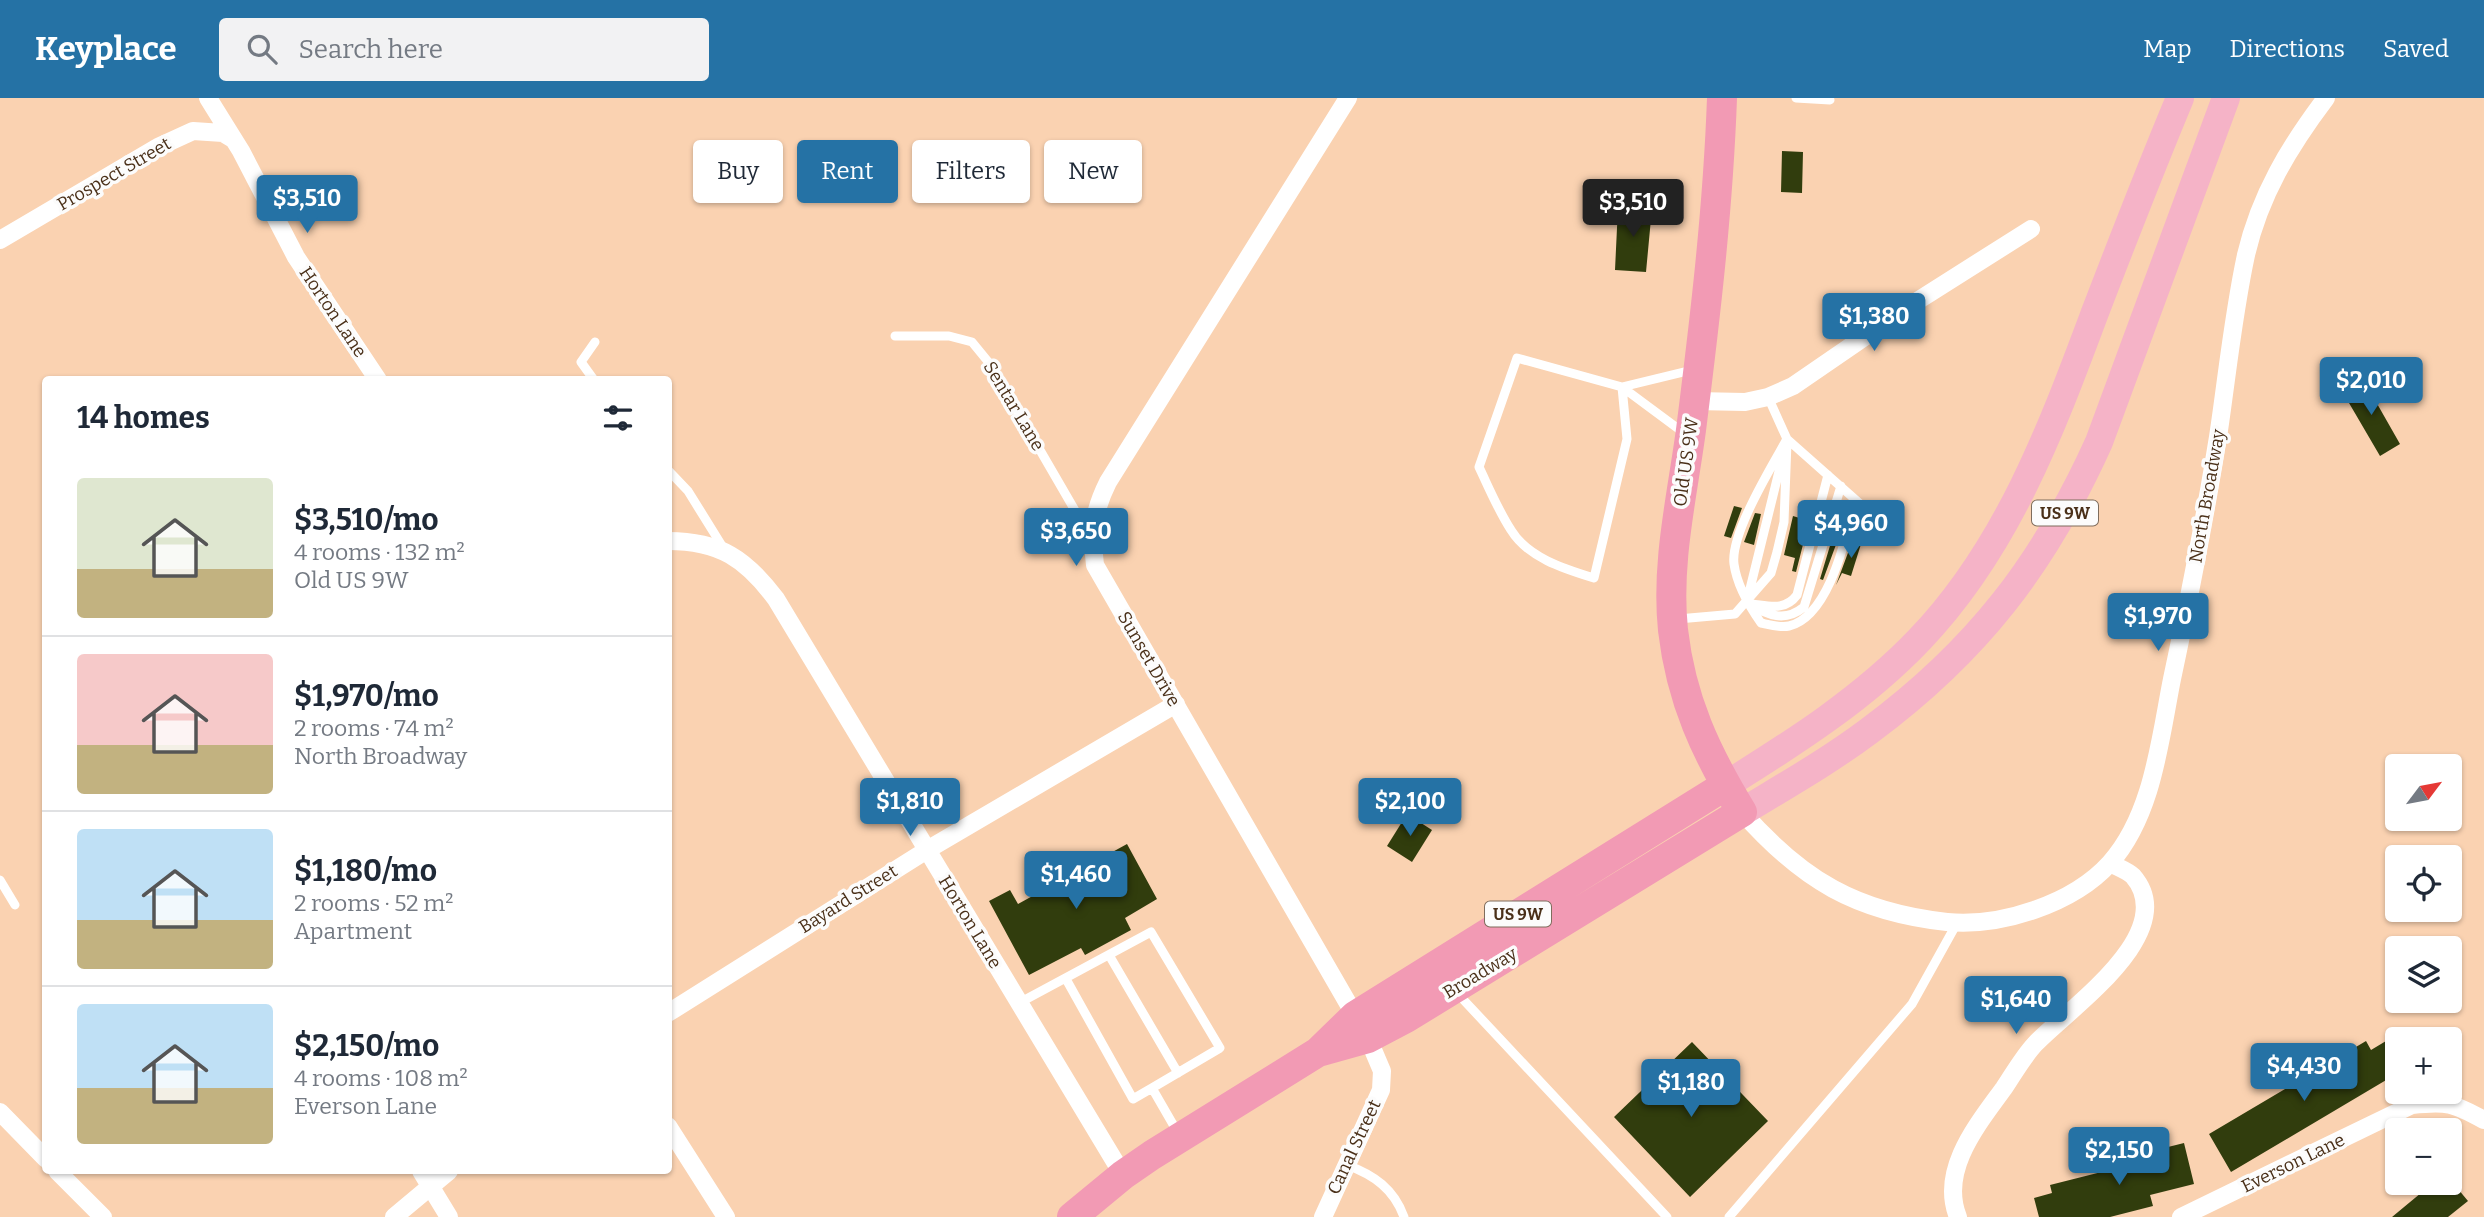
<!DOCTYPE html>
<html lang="en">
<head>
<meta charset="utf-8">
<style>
	:root { --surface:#fff; --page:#f2f2f3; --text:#1f2937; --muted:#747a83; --line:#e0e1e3; --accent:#2572a5 }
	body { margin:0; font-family:Bitter,serif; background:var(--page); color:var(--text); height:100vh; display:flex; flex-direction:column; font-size:26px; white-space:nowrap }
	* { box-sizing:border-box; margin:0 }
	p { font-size:23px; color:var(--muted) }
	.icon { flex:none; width:38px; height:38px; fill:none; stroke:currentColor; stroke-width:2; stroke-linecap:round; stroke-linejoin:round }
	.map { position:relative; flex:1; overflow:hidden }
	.drawer { position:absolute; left:42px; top:278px; width:630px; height:798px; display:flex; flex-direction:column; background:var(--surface); border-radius:7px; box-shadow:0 2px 5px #0004 }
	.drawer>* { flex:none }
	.guide { position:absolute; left:693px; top:42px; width:665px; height:63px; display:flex; gap:14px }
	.needle { width:46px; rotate:58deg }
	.buttons { position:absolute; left:2385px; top:656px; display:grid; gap:14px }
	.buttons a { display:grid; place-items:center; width:77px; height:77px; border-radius:7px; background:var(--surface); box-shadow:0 2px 5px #0004; font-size:35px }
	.price { position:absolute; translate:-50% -60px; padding:0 16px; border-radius:7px; background:var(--accent); color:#fff; font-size:23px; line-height:46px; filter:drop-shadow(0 2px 4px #0008) }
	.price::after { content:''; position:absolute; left:50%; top:42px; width:21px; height:16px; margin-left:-10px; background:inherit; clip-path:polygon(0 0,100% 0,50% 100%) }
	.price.current { background:#222; color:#fff }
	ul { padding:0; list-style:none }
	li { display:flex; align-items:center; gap:21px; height:175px; padding:0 35px }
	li+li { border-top:2px solid var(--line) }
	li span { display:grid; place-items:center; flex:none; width:196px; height:140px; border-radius:7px; color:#555 }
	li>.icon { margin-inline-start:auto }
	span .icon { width:84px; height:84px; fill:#fffc; stroke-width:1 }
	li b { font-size:30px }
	h2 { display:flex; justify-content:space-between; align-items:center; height:84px; padding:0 35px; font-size:30px }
	.tag { padding:0 24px; border-radius:7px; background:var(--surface); box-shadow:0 2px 5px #0004; font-size:24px; line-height:63px }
	.tag.current { background:var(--accent); color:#fff }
	header { display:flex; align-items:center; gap:42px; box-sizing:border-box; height:98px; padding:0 35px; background:var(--accent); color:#fff }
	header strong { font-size:33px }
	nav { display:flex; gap:38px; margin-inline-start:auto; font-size:24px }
	.search { width:490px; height:63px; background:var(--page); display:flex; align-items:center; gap:18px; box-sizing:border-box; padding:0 24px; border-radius:7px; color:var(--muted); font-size:26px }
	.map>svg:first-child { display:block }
	.building { fill:#313d0d }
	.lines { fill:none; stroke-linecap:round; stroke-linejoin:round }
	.service { stroke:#fff; stroke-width:9 }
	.minor { stroke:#fff; stroke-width:18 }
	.primary { stroke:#f5b3c7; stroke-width:28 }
	.trunk { stroke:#f29ab4; stroke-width:30 }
	.labels { text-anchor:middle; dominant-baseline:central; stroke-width:7; stroke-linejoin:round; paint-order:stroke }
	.shield { fill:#fcfcfc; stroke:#7f6d5d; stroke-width:2 }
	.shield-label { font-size:16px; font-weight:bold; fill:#4a3019 }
	.street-label { font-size:18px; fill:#4a3019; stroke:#fcfcfc }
</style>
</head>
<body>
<header>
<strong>Keyplace</strong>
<div class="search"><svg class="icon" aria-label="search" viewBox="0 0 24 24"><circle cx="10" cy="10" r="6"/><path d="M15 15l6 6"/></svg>Search here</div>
<nav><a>Map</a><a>Directions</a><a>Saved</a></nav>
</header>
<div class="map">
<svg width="2484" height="1119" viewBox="0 0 2484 1119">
	<rect width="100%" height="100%" fill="#fad2b1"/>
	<path class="building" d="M1782,53L1803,54L1802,95L1781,94Z
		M1618,109L1652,110L1646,174L1615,172Z
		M2363,281L2400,346L2380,358L2342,293Z
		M1734,408L1742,410L1731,440L1724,438Z
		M1755,415L1761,416L1754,447L1744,444Z
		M1793,418L1809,423L1796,474L1792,473L1795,460L1784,457Z
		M1835,431L1841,433L1823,482L1820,481Z
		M1852,444L1861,446L1851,478L1842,475L1836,487Z
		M1407,716L1432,732L1412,764L1387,748Z
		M1127,746L1157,801L1125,820L1131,832L1085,857L1081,850L1029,877L989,803L1010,792L1018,806Z
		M2366,943L2371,952L2386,943L2398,963V975L2231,1074L2209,1036Z
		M1692,944L1768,1023L1690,1099L1614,1019Z
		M2184,1045L2194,1086L2150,1097L2153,1108L2110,1119H2039L2034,1100L2052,1095L2050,1087L2141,1064L2140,1056Z
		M2433,1085H2453L2468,1103L2448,1119H2392Z"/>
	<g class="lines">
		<path class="service" d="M1796,0L1830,2
			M895,238H949L972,244L990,266L1091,440
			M594,282L581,264L595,244
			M1622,289L1627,341L1594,480C1565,471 1528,460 1511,432C1498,412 1489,390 1479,369L1517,260L1622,289L1684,335
			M1622,289L1692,272
			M1768,299L1787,341L1875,419
			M1787,341C1772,368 1730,436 1734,466C1737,488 1749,508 1761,525C1770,527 1780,530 1789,528C1830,518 1846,438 1856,402
			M668,372L688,393L724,451
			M1747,503L1783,357
			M1748,506C1769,517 1784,525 1804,509L1841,388
			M1752,506C1770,508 1785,513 1797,497L1828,377
			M1678,521L1735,516L1771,475L1777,454L1784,424L1787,344
			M0,782L15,807
			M1109,857L1178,975
			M1066,881L1133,1001L1152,990
			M1458,896L1667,1119
			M1019,905L1151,834L1220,950L1152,990L1178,1035
			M1347,1067C1374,1077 1394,1091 1404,1119
			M1729,1119L1912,906L1957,825"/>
		<path class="minor" d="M208,0L241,53L296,159L378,282
			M0,142L158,49L193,33L223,35L233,41
			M1695,303L1745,304L1768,299L1793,288L1911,207L2031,131
			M668,443C720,443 746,461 776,501L1123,1077
			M1742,714C1802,782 1856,814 1947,824C2001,829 2073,806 2110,765C2153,717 2160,641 2172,581C2189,501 2205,420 2218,339C2227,279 2233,217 2246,157C2260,97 2289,49 2326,0
			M668,915L927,752L1176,606
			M0,1014L46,1061
			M668,1028L726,1119
			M57,1073L103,1119
			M421,1073L449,1119
			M394,1119L449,1073
			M1323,1119L1381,992L1382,973L1368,940L1095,467C1091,434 1093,414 1108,384L1348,0
			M1958,1119C1939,1072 1978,1026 2004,990C2014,975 2023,959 2035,946C2068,911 2182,835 2133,778C2128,773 2117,769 2110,765
			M2181,1119L2412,1007C2447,1003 2453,1005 2484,1022"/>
		<path class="primary" d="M1726,687C1795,644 1864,600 1920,541C2007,450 2051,332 2094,217C2122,144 2150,72 2180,0
			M1742,714C1785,688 1829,663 1869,633C1977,553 2044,466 2099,344L2226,0"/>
		<path class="trunk" d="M1318,954L1368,940L1406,920L1742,714C1706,655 1681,602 1673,532C1666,465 1682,399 1691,332C1705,221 1718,112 1722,0
			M1072,1119L1123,1077L1152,1057L1318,954L1355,918L1726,687"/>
	</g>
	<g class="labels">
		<g class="shield">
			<rect x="2032" y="402.5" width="66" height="25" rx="5"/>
			<rect x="1485" y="803.5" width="66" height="25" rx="5"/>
		</g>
		<g class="shield-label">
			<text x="2065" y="415">US 9W</text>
			<text x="1518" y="816">US 9W</text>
		</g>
		<g class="street-label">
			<text transform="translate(114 76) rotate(-30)">Prospect Street</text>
			<text transform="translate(333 214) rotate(56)">Horton Lane</text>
			<text transform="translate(1014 308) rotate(59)">Sentar Lane</text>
			<text transform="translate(1686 364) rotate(-82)">Old US 9W</text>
			<text transform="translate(2207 398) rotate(-80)">North Broadway</text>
			<text transform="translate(1149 561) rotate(60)">Sunset Drive</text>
			<text transform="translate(848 801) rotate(-32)">Bayard Street</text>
			<text transform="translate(970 824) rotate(59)">Horton Lane</text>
			<text transform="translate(1480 875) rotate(-31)">Broadway</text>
			<text transform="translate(1354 1049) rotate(-65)">Canal Street</text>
			<text transform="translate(2293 1065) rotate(-26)">Everson Lane</text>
		</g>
	</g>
</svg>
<div class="buttons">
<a><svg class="needle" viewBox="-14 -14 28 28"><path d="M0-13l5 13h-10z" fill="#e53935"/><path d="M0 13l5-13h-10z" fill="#747a83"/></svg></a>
<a><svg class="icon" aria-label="locate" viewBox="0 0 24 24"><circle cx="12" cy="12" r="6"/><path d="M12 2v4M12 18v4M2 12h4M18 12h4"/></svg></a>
<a><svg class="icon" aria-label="layers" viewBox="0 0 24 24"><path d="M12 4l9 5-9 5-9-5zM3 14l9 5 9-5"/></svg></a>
<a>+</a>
<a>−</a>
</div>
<b class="price" style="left:307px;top:137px">$3,510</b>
<b class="price current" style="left:1633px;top:141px">$3,510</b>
<b class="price" style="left:1874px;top:255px">$1,380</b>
<b class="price" style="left:2371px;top:319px">$2,010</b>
<b class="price" style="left:1851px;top:462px">$4,960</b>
<b class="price" style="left:1076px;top:470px">$3,650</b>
<b class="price" style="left:2158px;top:555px">$1,970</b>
<b class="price" style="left:910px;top:740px">$1,810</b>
<b class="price" style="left:1410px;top:740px">$2,100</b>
<b class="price" style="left:1076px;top:813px">$1,460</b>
<b class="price" style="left:2016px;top:938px">$1,640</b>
<b class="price" style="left:2304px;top:1005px">$4,430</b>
<b class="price" style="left:1691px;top:1021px">$1,180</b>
<b class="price" style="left:2119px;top:1089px">$2,150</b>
<div class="guide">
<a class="tag">Buy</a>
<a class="tag current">Rent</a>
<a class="tag">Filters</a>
<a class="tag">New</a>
</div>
<section class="drawer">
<h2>14 homes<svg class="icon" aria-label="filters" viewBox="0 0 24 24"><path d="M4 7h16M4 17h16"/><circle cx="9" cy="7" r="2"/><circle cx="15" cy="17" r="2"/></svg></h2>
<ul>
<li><span style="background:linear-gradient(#dfe7d0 65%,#c2b280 0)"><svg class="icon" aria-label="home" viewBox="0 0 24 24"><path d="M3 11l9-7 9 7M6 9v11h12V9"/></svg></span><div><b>$3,510/mo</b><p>4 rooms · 132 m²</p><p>Old US 9W</p></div></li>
<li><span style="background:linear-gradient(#f6c9c9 65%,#c2b280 0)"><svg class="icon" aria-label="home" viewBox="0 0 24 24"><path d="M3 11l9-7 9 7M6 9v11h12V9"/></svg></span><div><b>$1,970/mo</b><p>2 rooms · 74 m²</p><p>North Broadway</p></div></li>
<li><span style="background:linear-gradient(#bfe0f5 65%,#c2b280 0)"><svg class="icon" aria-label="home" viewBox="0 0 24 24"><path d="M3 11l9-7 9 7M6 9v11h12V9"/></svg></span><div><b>$1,180/mo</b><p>2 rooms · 52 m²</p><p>Apartment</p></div></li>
<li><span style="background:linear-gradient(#bfe0f5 60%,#c2b280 0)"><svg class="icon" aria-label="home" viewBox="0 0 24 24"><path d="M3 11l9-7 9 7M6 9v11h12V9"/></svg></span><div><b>$2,150/mo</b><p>4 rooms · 108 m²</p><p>Everson Lane</p></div></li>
</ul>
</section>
</div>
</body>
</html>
